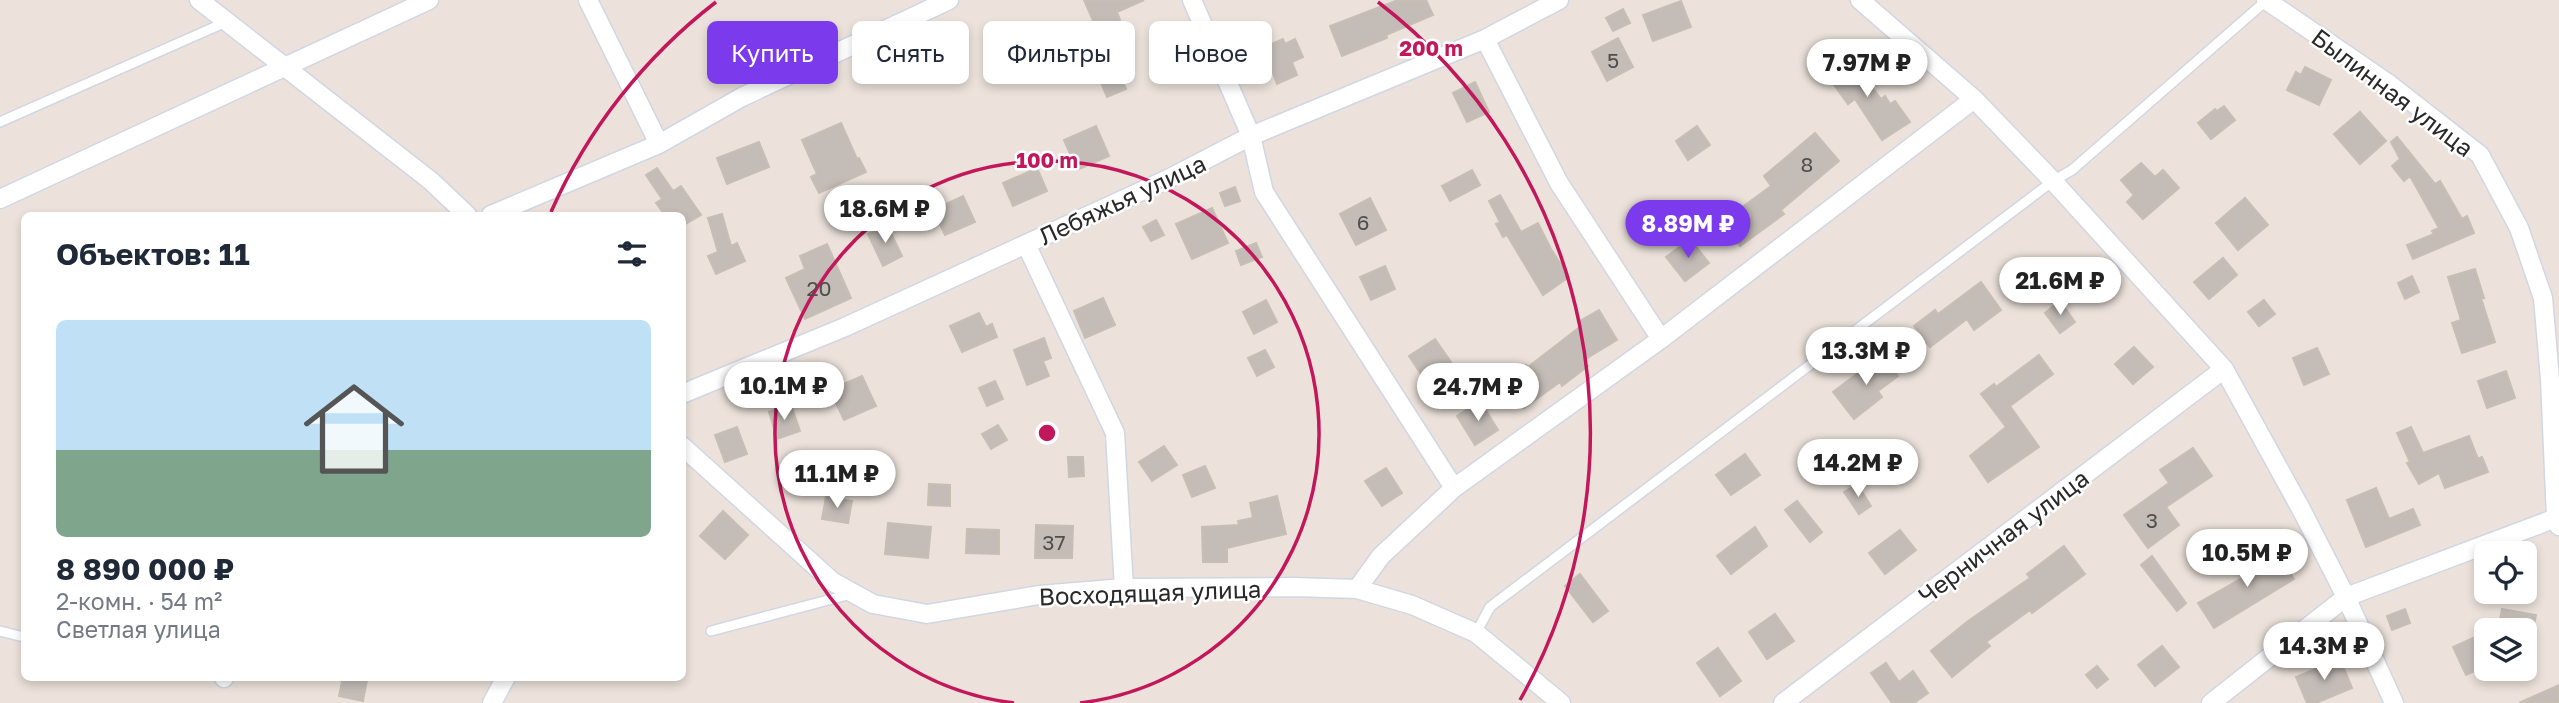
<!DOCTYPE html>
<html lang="ru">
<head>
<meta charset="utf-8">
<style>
	:root { --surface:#fff; --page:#f2f2f3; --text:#1f2937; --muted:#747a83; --accent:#7c3aed }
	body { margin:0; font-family:"Golos Text",sans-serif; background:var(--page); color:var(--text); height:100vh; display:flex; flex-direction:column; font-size:26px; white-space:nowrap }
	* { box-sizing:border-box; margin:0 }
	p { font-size:23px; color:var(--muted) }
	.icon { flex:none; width:38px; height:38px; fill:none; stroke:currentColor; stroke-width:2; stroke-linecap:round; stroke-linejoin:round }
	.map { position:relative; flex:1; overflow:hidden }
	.side { position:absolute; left:21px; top:212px; width:665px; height:469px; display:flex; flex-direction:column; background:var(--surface); border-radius:10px; box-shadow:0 4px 10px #0003 }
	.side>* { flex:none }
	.hud { position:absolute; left:707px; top:21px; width:665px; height:63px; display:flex; gap:14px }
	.tools { position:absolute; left:2474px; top:541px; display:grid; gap:14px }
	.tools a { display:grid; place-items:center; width:63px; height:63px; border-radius:10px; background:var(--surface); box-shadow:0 4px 10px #0003; font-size:35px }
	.price { position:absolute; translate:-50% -60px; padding:0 16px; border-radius:24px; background:#fff; color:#222; font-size:23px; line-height:46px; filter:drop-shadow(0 2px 4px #0008) }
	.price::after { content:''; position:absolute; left:50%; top:42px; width:21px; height:16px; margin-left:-10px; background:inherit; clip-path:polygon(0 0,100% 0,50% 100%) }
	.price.selected { background:var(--accent); color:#fff }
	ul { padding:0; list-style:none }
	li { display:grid; align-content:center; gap:14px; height:371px; padding:0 35px }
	li span { display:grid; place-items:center; height:217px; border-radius:10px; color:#555 }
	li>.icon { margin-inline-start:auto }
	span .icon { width:126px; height:126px; fill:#fffc; stroke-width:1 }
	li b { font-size:30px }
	h2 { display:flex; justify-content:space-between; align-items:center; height:84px; padding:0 35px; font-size:30px }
	.pill { padding:0 24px; border-radius:10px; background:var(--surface); box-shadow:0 4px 10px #0003; font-size:24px; line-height:63px }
	.pill.selected { background:var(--accent); color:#fff }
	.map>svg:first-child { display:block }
	.building { fill:#c4bcb7; stroke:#c7beb4; stroke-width:2 }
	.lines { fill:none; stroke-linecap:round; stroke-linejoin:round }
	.service-casing { stroke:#d0d7e3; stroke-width:12 }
	.minor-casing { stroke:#d0d7e3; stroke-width:21 }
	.service { stroke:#fff; stroke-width:9 }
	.minor { stroke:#fff; stroke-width:18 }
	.ring { fill:none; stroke:#c2185b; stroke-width:3.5 }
	.labels { text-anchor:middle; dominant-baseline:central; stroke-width:5; stroke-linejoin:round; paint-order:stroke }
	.number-label { font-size:21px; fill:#504e4c }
	.street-label { font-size:24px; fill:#292929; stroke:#fff }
	.centre { fill:#c2185b; stroke:#fff; stroke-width:3.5 }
	.ring-label { font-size:21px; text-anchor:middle; font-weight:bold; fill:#c2185b; stroke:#fff; stroke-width:5; stroke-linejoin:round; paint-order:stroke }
</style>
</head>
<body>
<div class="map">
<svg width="2559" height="703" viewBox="0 0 2559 703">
	<rect width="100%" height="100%" fill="#ece2db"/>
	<path class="building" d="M1084,0H1144L1117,12L1120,20L1097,30Z
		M1398,0H1426L1433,15L1386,35L1387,38L1342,56L1330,26Z
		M1681,1L1691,27L1653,41L1643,15Z
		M1623,9L1630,23L1613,31L1606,18Z
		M1618,38L1633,67L1607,81L1592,52Z
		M1283,39L1285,44L1295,39L1303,57L1292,62L1297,75L1277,84L1272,71L1264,74L1256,57L1264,53L1262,48Z
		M1849,56L1881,99L1885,96L1890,104L1895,101L1910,122L1882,140L1855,99L1848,104L1826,74Z
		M1116,65L1126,89L1107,97L1097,73Z
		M2305,67L2331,80L2319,105L2287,90L2296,72L2301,75Z
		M1475,82L1489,112L1467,122L1453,93Z
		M2224,106L2235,120L2211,139L2198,123L2215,109L2217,111Z
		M2360,112L2386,141L2360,164L2334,134Z
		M841,123L857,159L859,158L866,172L819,193L811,177L817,174L802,140Z
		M1096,126L1109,156L1077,170L1064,140Z
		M1697,126L1710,145L1688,160L1676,141Z
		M1815,133L1839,161L1781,210L1784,214L1740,246L1722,222L1771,186L1764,176Z
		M2397,137L2435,184L2440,181L2462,219L2467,216L2474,233L2413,259L2407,245L2434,234L2432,231L2439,228L2410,176L2404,181L2392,166L2400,159L2391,142Z
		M759,142L769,167L727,184L717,158Z
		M2141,163L2155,177L2163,170L2179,188L2143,219L2127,202L2134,195L2121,180Z
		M657,168L673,191L681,186L701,215L682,226V215H665L656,203L662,199L646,175Z
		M1037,168L1047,191L1013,206L1003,183Z
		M1472,170L1480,185L1450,201L1442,186Z
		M1235,187L1240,201L1225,206L1220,193Z
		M1500,195L1521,232L1538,223L1551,249L1569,277L1543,295L1507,235L1503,237L1496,224L1500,222L1489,201Z
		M963,196L975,222L945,235L933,210Z
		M1370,198L1386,230L1356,245L1340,214Z
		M2245,198L2268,225L2238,250L2216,223Z
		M1212,208L1228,243L1192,259L1176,224Z
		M722,214L731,246L737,243L745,261L716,274L708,256L718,252L708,218Z
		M1156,220L1164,235L1151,241L1143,227Z
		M887,225L902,256L883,266L868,234Z
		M1690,239L1709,263L1685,281L1666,257Z
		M1256,243L1262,257L1241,265L1236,251Z
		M827,244L851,298L805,319L786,278L805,269L800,256Z
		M2223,258L2237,275L2209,299L2194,282Z
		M1385,266L1395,289L1371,300L1360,277Z
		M2475,269L2484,298H2481L2495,342L2462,353L2452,323L2461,320L2448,277Z
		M2412,276L2419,292L2405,299L2398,283Z
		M1981,282L2001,310L1974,330L1967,319L1930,347L1914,326L1935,310L1938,314Z
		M1103,298L1115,325L1085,338L1074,311Z
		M1266,300L1277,322L1254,334L1243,312Z
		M2264,300L2275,314L2259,326L2248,312Z
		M2060,301L2075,322L2060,333L2045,313Z
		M1599,310L1617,340L1584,360L1588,366L1562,386L1560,382L1524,408L1504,381L1526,365L1528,367L1581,326L1578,322Z
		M979,313L986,327L992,324L997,337L962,352L950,326Z
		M1044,338L1051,358L1043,361L1049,376L1027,385L1014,350Z
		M1435,339L1451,362L1425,380L1409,356Z
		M2134,347L2153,367L2133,384L2115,364Z
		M2317,348L2329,374L2304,385L2293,358Z
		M1265,350L1274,367L1257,376L1248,358Z
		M1882,355L1898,376L1878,391L1882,397L1854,419L1833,392Z
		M2039,355L2053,374L2010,406L2039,447L1988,482L1970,456L2006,427L1981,394L1994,384L1996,387Z
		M2506,371L2515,398L2487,408L2478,381Z
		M862,376L876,406L844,420L831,393L841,389L839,386Z
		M995,381L1003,399L987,406L979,388Z
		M1480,401L1498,430L1475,445L1457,416Z
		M791,405L800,431L777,439L769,412Z
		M998,425L1007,440L991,449L982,434Z
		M737,427L747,454L725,462L715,435Z
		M2411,427L2423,453L2469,436L2478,459L2482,457L2488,472L2445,488L2439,473L2419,484L2407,463L2410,462L2397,433Z
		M1164,446L1177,465L1152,481L1139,462Z
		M2193,448L2212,476L2166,507L2179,525L2148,548L2124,515L2169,483L2160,470Z
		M1745,454L1760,475L1731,495L1716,475Z
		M1068,457H1083L1084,476L1069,477Z
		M1205,466L1215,488L1192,497L1183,475Z
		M1386,468L1402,493L1382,506L1365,481Z
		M856,471L873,472L871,495L854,494Z
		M929,484L950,485V506L928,505Z
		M1857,484L1871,506L1859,514L1844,492Z
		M2376,488L2389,519L2413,509L2420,525L2366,547L2347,500Z
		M1277,496L1286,534L1227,548V562H1203L1202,527L1239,525L1238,521L1253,518L1250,503Z
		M826,497L852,501L848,523L822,519Z
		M1797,501L1822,532L1810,542L1785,510Z
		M723,511L748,535L725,559L700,536Z
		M888,523L931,527L928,558L885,554Z
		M1036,525L1073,526L1072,558H1035Z
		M1755,527L1767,546L1731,574L1717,556Z
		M967,529L999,530V554L966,553Z
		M1900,530L1916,550L1885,574L1869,553Z
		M2064,546L2085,574L2032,613L2030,610L1986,642L1990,646L1952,677L1931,651L1968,621L2030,578L2027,574Z
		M2264,552L2270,561L2278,555L2294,579L2214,628L2198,603L2251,573L2246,564Z
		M2152,556L2186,603L2177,611L2141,565Z
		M1580,574L1608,611L1593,622L1565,586Z
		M2405,609L2410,623L2392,630L2387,616Z
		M2502,609L2536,615L2533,630H2498Z
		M1775,614L1794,641L1767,659L1749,632Z
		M2473,638L2486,666L2466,675L2453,647Z
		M2162,646L2179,667L2155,686L2138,665Z
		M1718,648L1741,681L1720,696L1697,663Z
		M2340,659L2352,688L2316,703H2307L2296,677Z
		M1886,663L1899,682L1913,671L1928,693L1914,703H1892L1871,673Z
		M2097,666L2108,679L2097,688L2086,675Z
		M343,677L367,680L363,701L339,696Z
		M2559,685V703H2519Z"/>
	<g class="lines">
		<g class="service-casing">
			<path id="service" d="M0,122L226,22
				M0,631L24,637
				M711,631L851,594
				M1476,633L1490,607L2053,181L2072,170L2267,0"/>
		</g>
		<g class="minor-casing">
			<path id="minor" d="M199,0L431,181L467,215
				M588,0L659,144
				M1192,0L1251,136L1264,192L1454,488
				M1860,0L1974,99L2053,181L2224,369L2301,509L2346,597L2394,703
				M2266,0L2389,84L2480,155L2519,228L2543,298L2550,379L2556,518L2559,526
				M1485,39L1559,183L1661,339
				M0,199L429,0
				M491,215L659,144L742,97L949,0
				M1026,244L1115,433L1124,588
				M682,394L845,327L1168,179L1251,136L1485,39L1559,0
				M682,446L833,582L873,604L927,614L1039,595L1124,588L1294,587L1357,589L1412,605L1476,633L1561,703
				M1357,589L1381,556L1454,488L1661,339L1974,99
				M224,678V677
				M492,703L506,677
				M1783,703L2224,369
				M2211,703L2346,597L2556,518"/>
		</g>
		<use href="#service" class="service"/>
		<use href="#minor" class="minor"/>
	</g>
	<g class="ring">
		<path d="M1014 703A272 272 0 1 1 1080 703"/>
		<path d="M551 212A543 543 0 0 1 716 2M1378 2A543 543 0 0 1 1520 700"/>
	</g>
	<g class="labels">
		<g class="number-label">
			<text x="1613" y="60">5</text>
			<text x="1807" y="164">8</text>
			<text x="1363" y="222">6</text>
			<text x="819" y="288">20</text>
			<text x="2152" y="520">3</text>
			<text x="1054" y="542">37</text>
		</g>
		<g class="street-label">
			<text transform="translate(2393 92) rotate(37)">Былинная улица</text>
			<text transform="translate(1122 199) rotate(-25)">Лебяжья улица</text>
			<text transform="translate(2003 536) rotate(-37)">Черничная улица</text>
			<text transform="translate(1150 592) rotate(-2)">Восходящая улица</text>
		</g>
	</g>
	<circle cx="1047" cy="433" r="10" class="centre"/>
	<g class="ring-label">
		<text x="1431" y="56">200 m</text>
		<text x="1047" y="168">100 m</text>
	</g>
</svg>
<div class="tools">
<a><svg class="icon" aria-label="locate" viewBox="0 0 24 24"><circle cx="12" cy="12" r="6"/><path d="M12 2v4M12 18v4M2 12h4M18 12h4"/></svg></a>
<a><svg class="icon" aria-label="layers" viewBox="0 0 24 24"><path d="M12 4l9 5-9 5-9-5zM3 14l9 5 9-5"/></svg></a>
</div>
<b class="price" style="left:1867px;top:99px">7.97M ₽</b>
<b class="price" style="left:885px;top:245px">18.6M ₽</b>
<b class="price selected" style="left:1688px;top:260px">8.89M ₽</b>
<b class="price" style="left:2060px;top:317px">21.6M ₽</b>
<b class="price" style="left:1866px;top:387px">13.3M ₽</b>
<b class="price" style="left:784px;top:422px">10.1M ₽</b>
<b class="price" style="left:1478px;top:423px">24.7M ₽</b>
<b class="price" style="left:1858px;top:499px">14.2M ₽</b>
<b class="price" style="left:837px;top:510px">11.1M ₽</b>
<b class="price" style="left:2247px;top:589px">10.5M ₽</b>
<b class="price" style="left:2324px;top:682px">14.3M ₽</b>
<div class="hud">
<a class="pill selected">Купить</a>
<a class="pill">Снять</a>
<a class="pill">Фильтры</a>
<a class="pill">Новое</a>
</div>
<section class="side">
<h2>Объектов: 11<svg class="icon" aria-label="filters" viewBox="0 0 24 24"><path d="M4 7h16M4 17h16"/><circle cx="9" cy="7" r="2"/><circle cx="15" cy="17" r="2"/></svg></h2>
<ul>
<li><span style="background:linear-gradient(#bfe0f5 60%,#7fa58c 0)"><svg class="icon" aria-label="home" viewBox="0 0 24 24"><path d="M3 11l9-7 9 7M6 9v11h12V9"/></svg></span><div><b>8 890 000 ₽</b><p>2-комн. · 54 m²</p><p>Светлая улица</p></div></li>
</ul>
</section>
</div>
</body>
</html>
